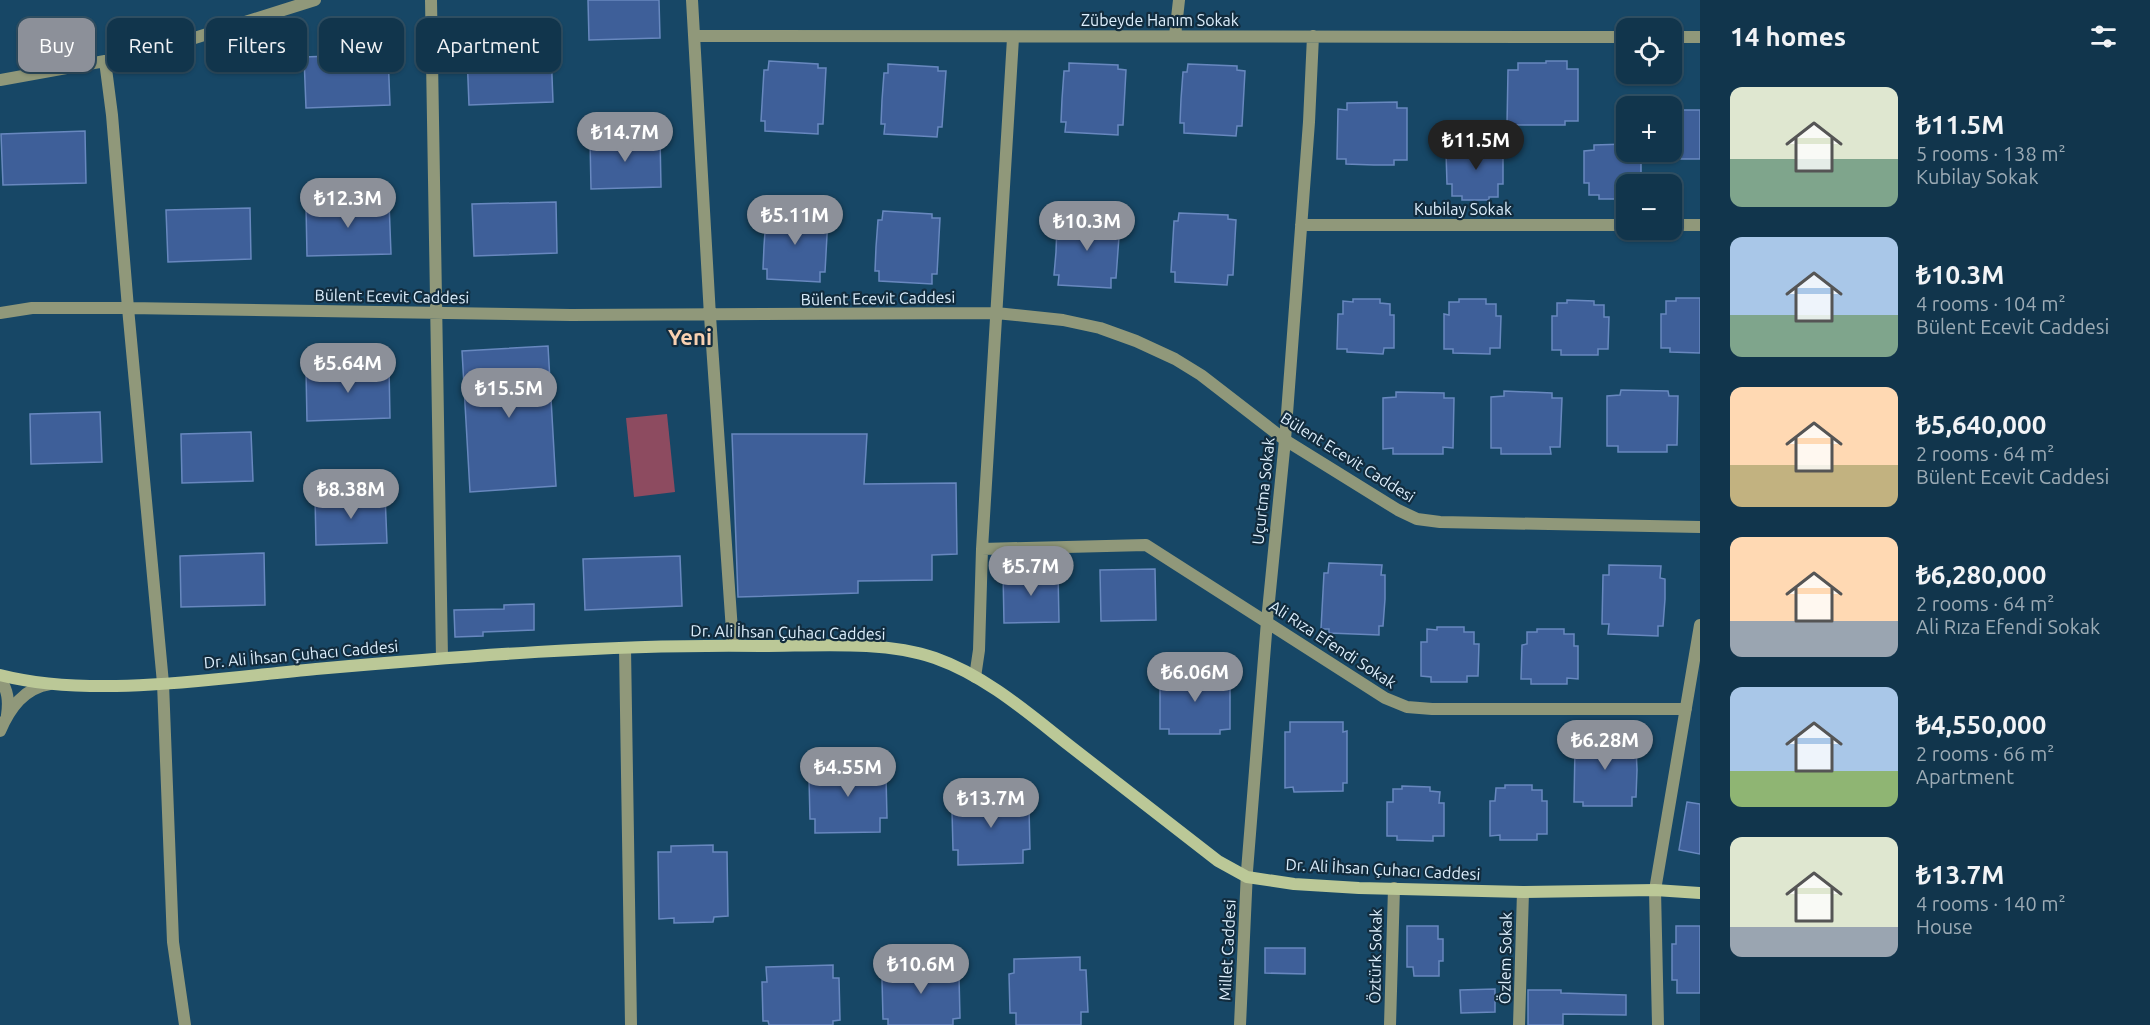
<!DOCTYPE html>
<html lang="en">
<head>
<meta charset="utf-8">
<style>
	:root { --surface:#11354c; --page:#1e4056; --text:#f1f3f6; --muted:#9cabb5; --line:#305064; --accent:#8c9099 }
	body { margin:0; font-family:Ubuntu,sans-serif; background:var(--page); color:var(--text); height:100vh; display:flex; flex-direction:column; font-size:22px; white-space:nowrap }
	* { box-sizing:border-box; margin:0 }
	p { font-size:20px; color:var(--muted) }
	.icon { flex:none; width:33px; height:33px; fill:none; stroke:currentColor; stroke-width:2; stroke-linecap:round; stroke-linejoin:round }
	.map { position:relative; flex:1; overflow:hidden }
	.sheet { display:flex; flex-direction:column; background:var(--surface); width:450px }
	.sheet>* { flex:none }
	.hud { position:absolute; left:18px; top:18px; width:570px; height:54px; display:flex; gap:12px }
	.buttons { position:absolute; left:1616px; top:18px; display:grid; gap:12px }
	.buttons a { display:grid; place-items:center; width:66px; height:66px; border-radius:12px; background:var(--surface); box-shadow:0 2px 4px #0004,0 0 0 2px var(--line); font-size:30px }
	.price { position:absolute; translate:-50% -51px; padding:0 14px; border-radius:21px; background:var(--accent); color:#fff; font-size:20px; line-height:39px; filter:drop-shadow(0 2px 3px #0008) }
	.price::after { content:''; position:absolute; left:50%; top:36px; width:18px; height:14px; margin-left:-9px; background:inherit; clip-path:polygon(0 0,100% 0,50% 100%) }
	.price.active { background:#222; color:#fff }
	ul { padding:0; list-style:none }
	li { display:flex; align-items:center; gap:18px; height:150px; padding:0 30px }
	li span { display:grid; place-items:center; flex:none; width:168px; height:120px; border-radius:12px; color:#555 }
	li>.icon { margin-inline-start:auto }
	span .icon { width:72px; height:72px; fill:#fffc; stroke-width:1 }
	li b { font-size:26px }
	h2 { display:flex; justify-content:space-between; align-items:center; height:72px; padding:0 30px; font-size:26px }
	.tag { padding:0 21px; border-radius:12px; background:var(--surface); box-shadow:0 2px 4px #0004,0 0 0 2px var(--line); font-size:21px; line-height:54px }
	.tag.active { background:var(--accent); color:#fff }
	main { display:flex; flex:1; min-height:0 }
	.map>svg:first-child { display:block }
	.green { fill:#8d4b60 }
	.building { fill:#3e5f99; stroke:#6888bf; stroke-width:1.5 }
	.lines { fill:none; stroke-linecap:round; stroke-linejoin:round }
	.street { stroke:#90987a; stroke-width:12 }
	.secondary { stroke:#bbc897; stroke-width:12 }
	.labels { text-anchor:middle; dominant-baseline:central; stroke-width:4.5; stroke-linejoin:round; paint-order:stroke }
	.street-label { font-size:16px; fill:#ddeffd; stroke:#122c3e }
	.district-label { font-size:22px; font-weight:bold; fill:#f8d1b2; stroke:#122c3e }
</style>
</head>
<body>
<main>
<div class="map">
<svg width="1700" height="1025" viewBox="0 0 1700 1025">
	<rect width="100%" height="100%" fill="#174766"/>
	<path class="green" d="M667,414L675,492L634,497L626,418Z"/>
	<path class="building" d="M588,0H659L660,38L589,40Z
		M551,51L553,102L469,105L467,54Z
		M388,54L390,105L306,108L304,57Z
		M769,61L818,64V68H826L823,124H818V134L765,131V121H761L764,70H768Z
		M1546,61H1567V69H1578V121H1565V125H1507L1508,70H1518V63H1546Z
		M1069,63L1118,65V69L1126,70L1123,125H1118V135L1065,132L1066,122H1061L1062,99L1064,71H1069Z
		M888,64L938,67V71H946L942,127H938L937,137L884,134L885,124H881L882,100L884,73H888Z
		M1188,64L1237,66V70L1245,71L1242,126H1237L1236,136L1184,133V123H1180L1181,99L1183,72H1187Z
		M1397,102V108H1407V160H1394V165H1374L1346,164V159H1337L1338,109L1347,110V103Z
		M1682,110H1700V159H1681Z
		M85,131L86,183L3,185L1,134Z
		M660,137L661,187L591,189L590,139Z
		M1503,144V184H1498V197H1489V200H1462V196H1452V184H1447L1446,152L1457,151V146Z
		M1626,144V152H1641V183L1626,184V199H1599V195H1589V183H1584V151L1594,150V145Z
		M389,202L391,254L307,256L306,205Z
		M556,202L557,253L474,256L472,204Z
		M250,208L251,259L168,262L166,210Z
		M771,210L820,212V216L828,217L825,272H820V282L767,279V269H763L764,246L766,218H770Z
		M883,211L932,214V218H940L937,274H932V284L879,281V271H875L876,247L878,220H882Z
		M1179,213L1228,215V219L1236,220L1233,275H1228L1227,285L1175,282V272H1171L1174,221H1178Z
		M1062,216L1111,218V222L1120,223L1116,278H1111V288L1058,285L1059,275H1054L1056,252L1057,224H1062Z
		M1676,298H1700V353L1670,352V348H1661V314H1666V301H1676Z
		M1353,299H1380V303L1390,304V315H1394V348H1384L1383,354L1347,352V349H1337L1338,314H1343V301L1353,302Z
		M1459,299H1486V304H1496V316H1501L1500,348H1490V354L1453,353V349H1444V314L1449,315V302H1459Z
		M1567,300L1594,301V305H1604V317H1609L1608,349H1598V355H1561V350H1552V316H1557V303H1567Z
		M548,346L556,486L470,492L462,351Z
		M389,367L390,418L307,421L306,370Z
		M1621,390L1668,391L1669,396H1678L1677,445H1667V452H1618V446H1607V396L1620,395Z
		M1504,391L1552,393V398H1562L1560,447H1550L1551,454H1501V448H1491V397L1504,396Z
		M1396,392L1444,393V398H1454L1453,448L1443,447V454H1393V448L1383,449V398L1396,397Z
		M100,412L102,462L31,464L30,414Z
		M251,432L253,481L182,483L181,434Z
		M732,434H867L864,484L956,483L957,554L932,555V580L858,581V593L738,597Z
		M385,494L387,543L316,545L315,496Z
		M264,553L265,605L181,607L180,556Z
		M680,556L682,606L585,610L583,559Z
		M1329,563L1382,565L1381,575H1385V599L1383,626H1379V635L1329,633V629H1321L1324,573H1328Z
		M1609,565L1661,566L1660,578L1665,579V599L1663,626H1658V636L1608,634L1609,624H1602L1603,575H1609Z
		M1155,569L1156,620L1101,621L1100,570Z
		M1058,571L1059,622L1004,623L1003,572Z
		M534,604V630L483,632V636L455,637L454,610L504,609V605Z
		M1437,627H1464V632H1474V644H1479L1478,676H1467V682H1431V677L1421,676V642H1427V629L1437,630Z
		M1537,629H1564V634H1574V646H1578V679L1567,678V684H1531V679H1521L1522,645L1527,644V632H1537Z
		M1164,672H1220V677H1230V729L1220,730V734H1169V729H1160V680H1164Z
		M1290,722H1343V732L1347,731V783H1343V791L1294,792L1293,787L1285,788V732H1290Z
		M1579,736H1632V746H1636L1637,770L1636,797H1632V806H1583V802H1574L1575,747L1579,746Z
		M879,763V776H886L887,818H880V832L815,833V819H810L809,779H813V765Z
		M1505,785H1532V790H1542V801H1547V834H1537V840H1500V835L1490,836V801H1495L1496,788H1505Z
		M1402,786L1430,787V791L1440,792L1439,803H1444V836H1433V841L1397,840V836H1387V802H1393V789H1402Z
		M1022,794L1023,807H1029L1030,849L1023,850V863L958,865V850H953L952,811H956V796Z
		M1687,802L1700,804V854L1679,850Z
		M713,845V852H727L728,916L714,917L713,922L674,923V918L659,919L658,852H671V846Z
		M1407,926H1438V939H1443V961H1439V976H1414L1413,967H1407Z
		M1676,926H1700V993H1677V980H1672V944H1676Z
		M1265,948H1305V974L1265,973Z
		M1080,957V970H1086L1088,1012H1081V1025H1016V1013H1010L1009,974L1014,973V959Z
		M953,963V976H959L960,1018L953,1019V1025H888V1019H883L882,980H887L886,965Z
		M833,965V978H839L840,1020L833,1021V1025H769L768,1021H763L762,982H767L766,967Z
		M1495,989V1012L1461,1013L1460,990Z
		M1528,990H1561V993L1626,995V1015L1563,1014V1025H1528Z"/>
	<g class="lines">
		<path class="street" d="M431,0L442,658
			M692,0L710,316L733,645
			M694,36L1626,37
			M1175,36L1179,0
			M1671,37H1700
			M105,61L112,115L128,308L163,683L173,942L185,1025
			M0,80L105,61L166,47L315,0
			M1301,225H1626
			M1671,225H1700
			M0,313L32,308H128L571,315L996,313L1063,320L1100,328L1136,341L1175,359L1201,375L1285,440L1398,510L1417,519L1440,522L1700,527
			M982,549L1146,545L1385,698L1407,707L1432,709H1686
			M625,648L631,1025
			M975,677L979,650L982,549L1013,38
			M0,679C8,690 9,701 7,715
			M0,731C10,708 24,688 50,684
			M1240,1025L1247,871L1267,621L1285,440L1309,122L1313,36
			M1390,1025L1394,888
			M1519,1025L1523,892
			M1658,1025L1655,890L1700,625"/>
		<path class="secondary" d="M0,675C94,699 219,678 316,669C463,656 613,644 761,646C816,646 883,640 935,658C986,676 1028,713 1070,746C1119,784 1169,823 1218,861L1247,877L1294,884L1359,888L1523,892L1655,890L1700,893"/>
	</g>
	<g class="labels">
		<g class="street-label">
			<text x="1160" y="20">Zübeyde Hanım Sokak</text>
			<text x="1463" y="209">Kubilay Sokak</text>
			<text transform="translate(392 296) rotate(1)">Bülent Ecevit Caddesi</text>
			<text transform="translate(878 298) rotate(-1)">Bülent Ecevit Caddesi</text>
			<text transform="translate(1348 457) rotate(32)">Bülent Ecevit Caddesi</text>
			<text transform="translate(1263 491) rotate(-84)">Uçurtma Sokak</text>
			<text transform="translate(788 632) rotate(1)">Dr. Ali İhsan Çuhacı Caddesi</text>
			<text transform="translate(1333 644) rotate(33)">Ali Rıza Efendi Sokak</text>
			<text transform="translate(301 654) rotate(-5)">Dr. Ali İhsan Çuhacı Caddesi</text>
			<text transform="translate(1383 869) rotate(3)">Dr. Ali İhsan Çuhacı Caddesi</text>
			<text transform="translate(1227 950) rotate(-87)">Millet Caddesi</text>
			<text transform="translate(1375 956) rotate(-89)">Öztürk Sokak</text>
			<text transform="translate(1505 958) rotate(-89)">Özlem Sokak</text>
		</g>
		<g class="district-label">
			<text x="690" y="336">Yeni</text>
		</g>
	</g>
</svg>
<div class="buttons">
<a><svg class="icon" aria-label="locate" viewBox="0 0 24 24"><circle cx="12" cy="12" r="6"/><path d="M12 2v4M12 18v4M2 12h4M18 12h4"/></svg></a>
<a>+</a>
<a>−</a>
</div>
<b class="price" style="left:625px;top:163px">₺14.7M</b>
<b class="price active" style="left:1476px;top:171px">₺11.5M</b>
<b class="price" style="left:348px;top:229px">₺12.3M</b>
<b class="price" style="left:795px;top:246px">₺5.11M</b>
<b class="price" style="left:1087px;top:252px">₺10.3M</b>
<b class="price" style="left:348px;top:394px">₺5.64M</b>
<b class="price" style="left:509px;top:419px">₺15.5M</b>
<b class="price" style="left:351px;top:520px">₺8.38M</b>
<b class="price" style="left:1031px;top:597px">₺5.7M</b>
<b class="price" style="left:1195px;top:703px">₺6.06M</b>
<b class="price" style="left:1605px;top:771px">₺6.28M</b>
<b class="price" style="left:848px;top:798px">₺4.55M</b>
<b class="price" style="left:991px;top:829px">₺13.7M</b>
<b class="price" style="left:921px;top:995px">₺10.6M</b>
<div class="hud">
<a class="tag active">Buy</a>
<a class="tag">Rent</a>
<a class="tag">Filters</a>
<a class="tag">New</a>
<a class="tag">Apartment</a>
</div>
</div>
<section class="sheet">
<h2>14 homes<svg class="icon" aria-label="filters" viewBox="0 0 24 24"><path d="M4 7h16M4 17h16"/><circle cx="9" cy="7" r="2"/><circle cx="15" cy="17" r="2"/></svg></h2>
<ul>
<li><span style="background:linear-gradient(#dfe7d0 60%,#7fa58c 0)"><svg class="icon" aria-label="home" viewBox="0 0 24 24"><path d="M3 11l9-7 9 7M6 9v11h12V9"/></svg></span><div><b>₺11.5M</b><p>5 rooms · 138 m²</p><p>Kubilay Sokak</p></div></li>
<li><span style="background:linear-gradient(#a9c7e8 65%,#7fa58c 0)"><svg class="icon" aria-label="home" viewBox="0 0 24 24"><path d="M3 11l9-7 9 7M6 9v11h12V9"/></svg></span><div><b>₺10.3M</b><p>4 rooms · 104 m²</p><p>Bülent Ecevit Caddesi</p></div></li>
<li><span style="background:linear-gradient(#ffd9b3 65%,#c2b280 0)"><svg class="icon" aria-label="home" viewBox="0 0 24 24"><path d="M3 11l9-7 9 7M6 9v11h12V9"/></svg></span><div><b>₺5,640,000</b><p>2 rooms · 64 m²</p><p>Bülent Ecevit Caddesi</p></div></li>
<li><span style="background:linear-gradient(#ffd9b3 70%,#9aa5b1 0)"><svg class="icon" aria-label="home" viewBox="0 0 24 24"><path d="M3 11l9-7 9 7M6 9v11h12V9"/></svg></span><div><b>₺6,280,000</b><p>2 rooms · 64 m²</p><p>Ali Rıza Efendi Sokak</p></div></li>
<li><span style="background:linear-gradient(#a9c7e8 70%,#8fb573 0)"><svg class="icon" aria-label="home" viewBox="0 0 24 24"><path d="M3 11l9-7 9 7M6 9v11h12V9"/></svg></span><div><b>₺4,550,000</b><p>2 rooms · 66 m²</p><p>Apartment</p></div></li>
<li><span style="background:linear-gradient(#dfe7d0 75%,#9aa5b1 0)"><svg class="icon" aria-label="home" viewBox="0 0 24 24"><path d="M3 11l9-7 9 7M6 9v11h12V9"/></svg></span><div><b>₺13.7M</b><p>4 rooms · 140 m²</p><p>House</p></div></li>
</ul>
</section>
</main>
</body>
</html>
